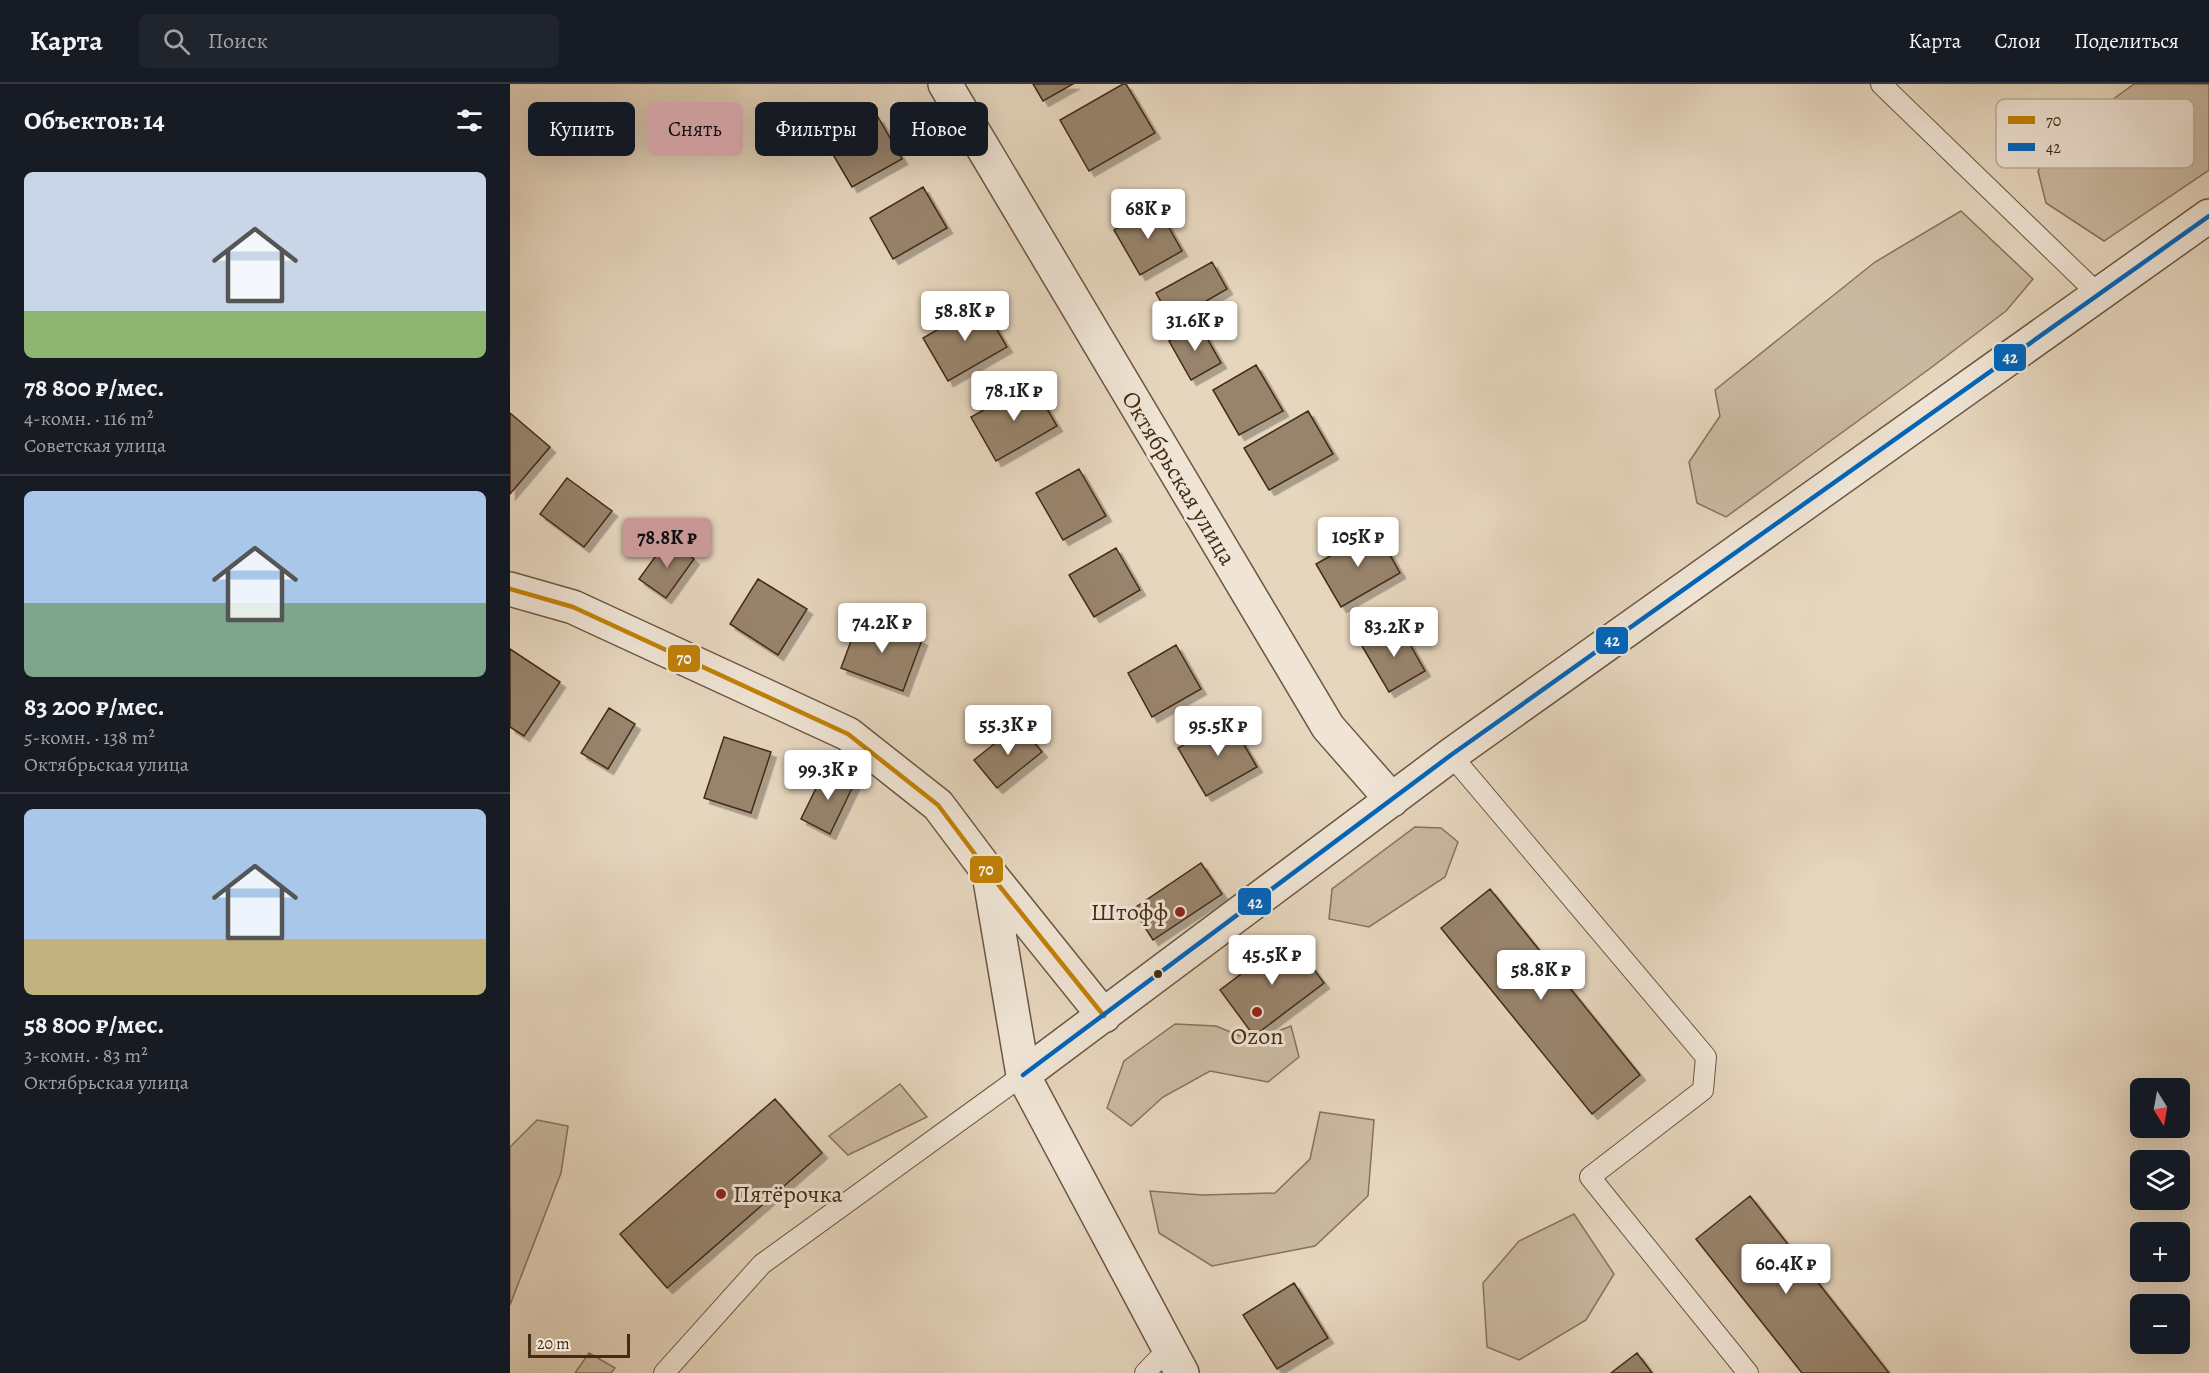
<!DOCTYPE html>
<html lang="ru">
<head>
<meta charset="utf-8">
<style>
	:root { --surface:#171b24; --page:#20242c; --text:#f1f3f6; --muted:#9ea1a6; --line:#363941; --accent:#c59692 }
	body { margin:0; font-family:Alegreya,serif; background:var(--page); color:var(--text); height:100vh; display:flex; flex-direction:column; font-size:22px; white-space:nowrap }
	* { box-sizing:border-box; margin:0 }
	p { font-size:20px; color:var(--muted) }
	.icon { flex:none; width:33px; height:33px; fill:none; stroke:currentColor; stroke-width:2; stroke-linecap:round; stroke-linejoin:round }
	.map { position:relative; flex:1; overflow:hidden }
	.sheet { display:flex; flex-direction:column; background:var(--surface); width:510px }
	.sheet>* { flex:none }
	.top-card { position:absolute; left:18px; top:18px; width:570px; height:54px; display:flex; gap:12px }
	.needle { width:39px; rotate:169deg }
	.buttons { position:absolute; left:1620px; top:994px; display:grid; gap:12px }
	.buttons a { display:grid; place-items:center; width:60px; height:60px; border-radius:9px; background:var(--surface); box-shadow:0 6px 24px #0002; font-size:30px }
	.scale { position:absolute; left:18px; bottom:15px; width:102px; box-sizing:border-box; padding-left:6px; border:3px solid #442b13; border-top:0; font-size:16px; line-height:21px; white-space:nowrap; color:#442b13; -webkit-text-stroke:4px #efe4d5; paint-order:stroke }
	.price { position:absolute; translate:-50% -51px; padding:0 14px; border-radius:6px; background:#fff; color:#222; font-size:20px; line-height:39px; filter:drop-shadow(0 2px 3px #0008) }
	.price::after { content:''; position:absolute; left:50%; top:36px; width:18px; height:14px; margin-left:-9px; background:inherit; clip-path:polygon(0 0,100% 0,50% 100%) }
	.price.current { background:var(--accent); color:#111 }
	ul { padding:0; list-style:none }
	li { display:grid; align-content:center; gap:12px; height:318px; padding:0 24px }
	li+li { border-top:2px solid var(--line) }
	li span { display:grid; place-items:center; height:186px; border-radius:9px; color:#555 }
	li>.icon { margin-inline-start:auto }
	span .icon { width:108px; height:108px; fill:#fffc; stroke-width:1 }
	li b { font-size:26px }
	h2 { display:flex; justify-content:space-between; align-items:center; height:72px; padding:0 24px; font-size:26px }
	.pill { padding:0 21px; border-radius:9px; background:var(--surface); box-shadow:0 6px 24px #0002; font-size:21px; line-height:54px }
	.pill.current { background:var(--accent); color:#111 }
	header { display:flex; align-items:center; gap:36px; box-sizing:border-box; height:84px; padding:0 30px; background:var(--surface); border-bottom:2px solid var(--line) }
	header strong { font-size:28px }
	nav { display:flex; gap:33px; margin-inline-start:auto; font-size:21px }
	.search { width:420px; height:54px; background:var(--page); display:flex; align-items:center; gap:15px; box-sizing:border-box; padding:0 21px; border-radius:9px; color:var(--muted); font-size:22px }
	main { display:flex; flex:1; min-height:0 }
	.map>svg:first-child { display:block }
	.green { fill:#cab9a1; stroke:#87725a; stroke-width:1.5 }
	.building { fill:#98846c; stroke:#442b13; stroke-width:1.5; filter:url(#shadow) }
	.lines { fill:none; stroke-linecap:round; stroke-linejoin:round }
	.service-casing { stroke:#6c563e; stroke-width:22 }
	.minor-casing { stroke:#6c563e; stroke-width:36 }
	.service { stroke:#efe4d5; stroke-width:20 }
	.minor { stroke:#efe4d5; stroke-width:33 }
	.bus-1-casing { stroke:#efe4d5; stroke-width:9 }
	.bus-2-casing { stroke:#efe4d5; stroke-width:9 }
	.bus-1 { stroke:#c18106; stroke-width:4.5 }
	.bus-2 { stroke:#0065bd; stroke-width:4.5 }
	.poi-dot { fill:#8f2418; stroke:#efe4d5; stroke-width:2 }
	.bus-dot { fill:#442b13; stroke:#efe4d5; stroke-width:2 }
	.labels { text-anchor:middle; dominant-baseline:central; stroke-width:6; stroke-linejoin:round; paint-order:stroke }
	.street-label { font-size:24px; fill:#442b13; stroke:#efe4d5 }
	.poi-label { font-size:24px; fill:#442b13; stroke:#efe4d5; text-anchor:end }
	.key { fill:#efe4d5; stroke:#bcac9b; stroke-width:1.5 }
	.key-label { font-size:16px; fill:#442b13 }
	.line-badge { stroke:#efe4d5; stroke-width:2 }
	.badge-label { font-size:16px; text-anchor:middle; font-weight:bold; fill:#fff }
</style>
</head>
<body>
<header>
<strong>Карта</strong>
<div class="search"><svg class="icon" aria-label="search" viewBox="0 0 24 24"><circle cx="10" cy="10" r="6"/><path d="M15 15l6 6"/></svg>Поиск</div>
<nav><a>Карта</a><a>Слои</a><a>Поделиться</a></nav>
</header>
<main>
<section class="sheet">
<h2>Объектов: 14<svg class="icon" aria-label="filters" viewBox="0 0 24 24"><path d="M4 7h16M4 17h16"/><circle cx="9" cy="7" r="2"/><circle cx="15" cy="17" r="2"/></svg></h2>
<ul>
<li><span style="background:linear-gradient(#c9d6e8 75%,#8fb573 0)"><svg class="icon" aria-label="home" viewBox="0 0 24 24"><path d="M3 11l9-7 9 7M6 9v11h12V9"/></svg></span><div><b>78 800 ₽/мес.</b><p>4-комн. · 116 m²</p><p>Советская улица</p></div></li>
<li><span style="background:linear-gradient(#a9c7e8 60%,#7fa58c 0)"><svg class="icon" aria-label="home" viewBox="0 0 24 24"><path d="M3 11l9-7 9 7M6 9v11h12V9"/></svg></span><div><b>83 200 ₽/мес.</b><p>5-комн. · 138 m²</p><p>Октябрьская улица</p></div></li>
<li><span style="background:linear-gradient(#a9c7e8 70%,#c2b280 0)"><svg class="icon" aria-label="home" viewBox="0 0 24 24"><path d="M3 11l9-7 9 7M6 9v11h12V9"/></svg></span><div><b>58 800 ₽/мес.</b><p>3-комн. · 83 m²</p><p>Октябрьская улица</p></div></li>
</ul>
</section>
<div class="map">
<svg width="1699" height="1289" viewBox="0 0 1699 1289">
	<defs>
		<filter id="shadow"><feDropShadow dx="5.5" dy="5.5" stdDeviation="0" flood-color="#0004"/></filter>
	</defs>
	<rect width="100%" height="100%" fill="#e6d6be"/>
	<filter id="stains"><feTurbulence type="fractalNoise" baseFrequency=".00333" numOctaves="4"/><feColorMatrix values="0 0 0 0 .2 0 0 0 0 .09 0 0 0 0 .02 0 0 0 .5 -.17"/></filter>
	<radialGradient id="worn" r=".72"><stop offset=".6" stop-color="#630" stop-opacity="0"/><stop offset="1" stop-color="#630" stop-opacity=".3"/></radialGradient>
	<path class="green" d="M1624,0H1699V86L1594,157L1536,119L1528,87L1546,57Z
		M1451,127L1523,195L1496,227L1422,283L1216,433L1187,419L1179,378L1210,332L1205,306L1365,178Z
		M905,743L931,744L948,758L935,793L859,843L819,835L822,805Z
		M665,940L706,942L742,957L781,942L789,973L758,998L700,987L653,1013L621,1042L597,1024L614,977Z
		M390,1000L417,1033L338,1071L319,1052Z
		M810,1028L864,1036L858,1112L805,1162L702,1182L649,1149L640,1107L692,1111L765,1109L800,1075Z
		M27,1036L58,1042L51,1089L0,1221V1063Z
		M1064,1130L1104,1190L1076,1236L1009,1276L977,1263L973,1199L1009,1157Z
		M79,1269L105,1284L101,1289H65Z"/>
	<path class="building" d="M523,0H563L533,17Z
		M613,0H616L645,49L579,87L550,36Z
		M368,33L392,75L342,103L318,62Z
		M413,103L437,144L383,175L360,134Z
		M647,122L672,167L630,191L604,146Z
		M702,178L717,205L662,237L646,209Z
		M472,220L497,263L438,297L413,254Z
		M689,240L711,279L681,296L659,257Z
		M746,281L773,327L729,351L703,306Z
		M522,299L547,342L486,377L461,333Z
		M798,327L823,370L759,406L734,364Z
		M0,329L40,363L0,410Z
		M569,385L596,432L553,456L526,409Z
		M57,394L102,427L74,463L30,430Z
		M866,446L890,489L831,523L806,480Z
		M158,455L184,475L156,514L129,495Z
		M606,464L630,506L584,533L559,491Z
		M248,495L297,525L268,571L220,540Z
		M350,533L412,556L393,607L331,584Z
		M889,541L915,587L879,608L852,562Z
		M666,561L691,605L642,633L618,589Z
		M0,565L50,598L14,652L0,643Z
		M99,624L125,640L98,685L71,669Z
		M719,635L747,683L696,712L668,664Z
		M509,640L532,668L487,704L464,676Z
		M214,653L261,668L241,729L194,714Z
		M316,684L345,698L320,750L291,735Z
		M691,779L712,810L643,856L623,825Z
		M980,805L1130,991L1082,1030L931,844Z
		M780,853L814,899L744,952L710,906Z
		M265,1015L312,1069L157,1204L110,1150Z
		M1240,1112L1379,1289H1292L1186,1155Z
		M784,1199L818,1254L767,1285L733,1231Z
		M1127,1269L1142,1289H1101Z"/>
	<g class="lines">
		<g class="service-casing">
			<path id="service" d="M1371,0L1589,211
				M941,671L1196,973L1193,1006L1080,1093L1238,1289
				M154,1289L252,1180L513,991
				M635,1289L659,1264"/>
		</g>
		<g class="minor-casing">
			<path id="minor" d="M435,0L818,643L882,716
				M0,505L63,523L338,650L428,721L479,789L594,932
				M479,790L513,991L672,1289
				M513,991L941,671L1699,132"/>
		</g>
		<use href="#service" class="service"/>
		<use href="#minor" class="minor"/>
		<g class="bus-1-casing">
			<path id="bus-1" d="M0,505L63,523L338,650L428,721L479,789L594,932"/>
		</g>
		<g class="bus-2-casing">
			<path id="bus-2" d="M513,991L941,671L1699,132"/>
		</g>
		<use href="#bus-1" class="bus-1"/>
		<use href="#bus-2" class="bus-2"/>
	</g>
	<g class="poi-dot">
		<circle cx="670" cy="828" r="6"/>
		<circle cx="747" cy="928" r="6"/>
		<circle cx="211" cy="1110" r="6"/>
	</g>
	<circle class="bus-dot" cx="648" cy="890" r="5"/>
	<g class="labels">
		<g class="street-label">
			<text transform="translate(669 394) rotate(59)">Октябрьская улица</text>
		</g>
		<g class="poi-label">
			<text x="658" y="828">Штофф</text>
			<text x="747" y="952" text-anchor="middle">Ozon</text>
			<text x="223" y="1110" text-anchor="start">Пятёрочка</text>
		</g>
	</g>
	<rect x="1486" y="15" width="198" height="69" rx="9" class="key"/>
	<rect x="1498" y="32" width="27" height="8" fill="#c18106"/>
	<rect x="1498" y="59" width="27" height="8" fill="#0065bd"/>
	<g class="key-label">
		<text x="1536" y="42">70</text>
		<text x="1536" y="69">42</text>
	</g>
	<g class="line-badge">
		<rect x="1483" y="259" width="34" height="29" rx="6" fill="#0065bd"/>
		<rect x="1085" y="542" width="34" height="29" rx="6" fill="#0065bd"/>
		<rect x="157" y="560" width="34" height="29" rx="6" fill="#c18106"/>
		<rect x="459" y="771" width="35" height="29" rx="6" fill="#c18106"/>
		<rect x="727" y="803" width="35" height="29" rx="6" fill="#0065bd"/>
	</g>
	<g class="badge-label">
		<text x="1500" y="279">42</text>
		<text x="1102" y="562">42</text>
		<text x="174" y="580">70</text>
		<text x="476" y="791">70</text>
		<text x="745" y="824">42</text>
	</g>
	<rect width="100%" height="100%" filter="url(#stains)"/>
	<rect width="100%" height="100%" fill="url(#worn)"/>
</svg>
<div class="buttons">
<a><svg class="needle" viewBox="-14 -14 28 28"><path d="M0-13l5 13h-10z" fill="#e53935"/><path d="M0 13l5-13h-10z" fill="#9ea1a6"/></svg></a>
<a><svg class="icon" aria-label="layers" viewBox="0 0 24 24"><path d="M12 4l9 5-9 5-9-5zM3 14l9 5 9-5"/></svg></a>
<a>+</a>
<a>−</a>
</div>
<div class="scale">20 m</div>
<b class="price" style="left:638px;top:156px">68K ₽</b>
<b class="price" style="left:455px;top:258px">58.8K ₽</b>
<b class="price" style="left:685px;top:268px">31.6K ₽</b>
<b class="price" style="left:504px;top:338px">78.1K ₽</b>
<b class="price" style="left:848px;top:484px">105K ₽</b>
<b class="price current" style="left:157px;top:485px">78.8K ₽</b>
<b class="price" style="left:372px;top:570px">74.2K ₽</b>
<b class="price" style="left:884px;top:574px">83.2K ₽</b>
<b class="price" style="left:498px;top:672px">55.3K ₽</b>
<b class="price" style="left:708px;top:673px">95.5K ₽</b>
<b class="price" style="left:318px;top:717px">99.3K ₽</b>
<b class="price" style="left:762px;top:902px">45.5K ₽</b>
<b class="price" style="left:1031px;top:917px">58.8K ₽</b>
<b class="price" style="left:1276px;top:1211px">60.4K ₽</b>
<div class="top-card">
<a class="pill">Купить</a>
<a class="pill current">Снять</a>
<a class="pill">Фильтры</a>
<a class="pill">Новое</a>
</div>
</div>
</main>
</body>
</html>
